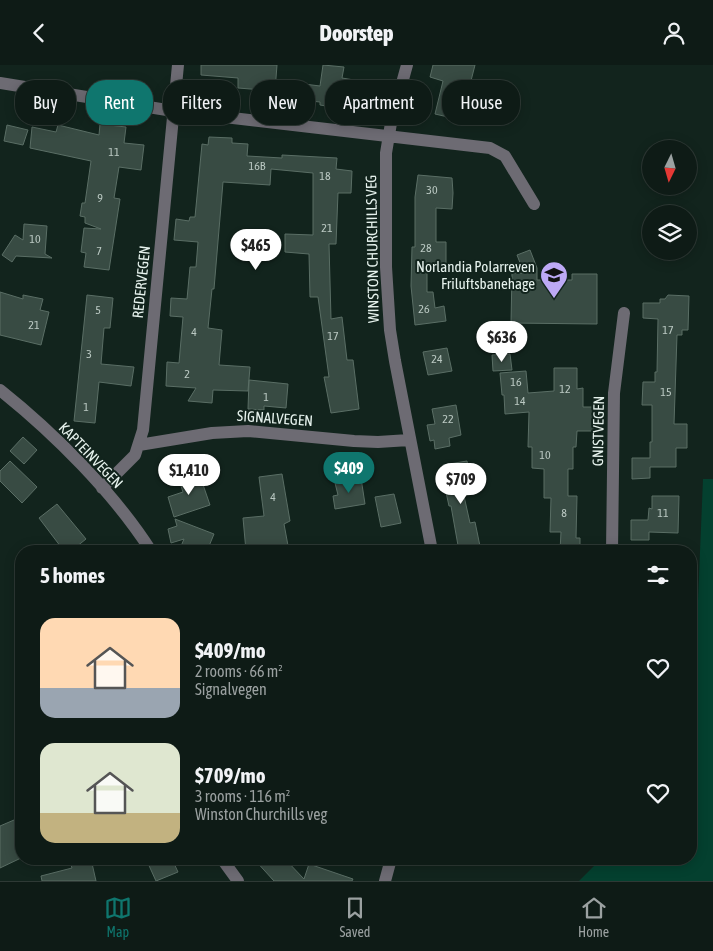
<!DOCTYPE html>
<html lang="en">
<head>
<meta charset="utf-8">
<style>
	:root { --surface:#0e1b16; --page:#1c2823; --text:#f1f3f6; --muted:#9ba1a1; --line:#2e3935; --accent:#0f766e }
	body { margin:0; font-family:"Asap Condensed",sans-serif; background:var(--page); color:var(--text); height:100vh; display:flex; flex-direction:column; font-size:19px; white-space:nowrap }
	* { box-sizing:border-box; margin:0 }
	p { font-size:16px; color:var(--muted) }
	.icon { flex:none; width:28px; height:28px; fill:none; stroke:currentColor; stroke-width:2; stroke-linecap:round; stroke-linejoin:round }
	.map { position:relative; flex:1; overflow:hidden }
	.side { position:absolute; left:15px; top:480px; width:682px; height:320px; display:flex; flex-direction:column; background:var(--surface); border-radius:20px; box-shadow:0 2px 12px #0003,0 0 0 1px var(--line) }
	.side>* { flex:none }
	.top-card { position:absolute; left:15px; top:15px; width:684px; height:45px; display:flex; gap:10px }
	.needle { width:32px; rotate:185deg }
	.controls { position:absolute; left:642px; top:75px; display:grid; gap:10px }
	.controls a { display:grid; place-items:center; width:55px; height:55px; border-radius:50%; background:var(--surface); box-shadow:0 2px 12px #0003,0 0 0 1px var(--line); font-size:25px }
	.price { position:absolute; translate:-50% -42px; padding:0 11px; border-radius:18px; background:#fff; color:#222; font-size:16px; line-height:32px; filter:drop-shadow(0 1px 2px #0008) }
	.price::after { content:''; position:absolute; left:50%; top:30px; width:15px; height:11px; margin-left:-8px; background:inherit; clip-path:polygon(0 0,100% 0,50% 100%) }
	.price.current { background:var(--accent); color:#fff }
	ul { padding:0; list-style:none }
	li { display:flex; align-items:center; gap:15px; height:125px; padding:0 25px }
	li span { display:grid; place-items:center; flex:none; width:140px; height:100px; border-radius:15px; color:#555 }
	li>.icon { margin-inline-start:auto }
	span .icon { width:60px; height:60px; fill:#fffc; stroke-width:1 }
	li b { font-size:21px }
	h2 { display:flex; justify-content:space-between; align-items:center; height:60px; padding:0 25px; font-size:21px }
	.tag { padding:0 18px; border-radius:20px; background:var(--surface); box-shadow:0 2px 12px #0003,0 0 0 1px var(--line); font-size:18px; line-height:45px }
	.tag.current { background:var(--accent); color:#fff }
	header { display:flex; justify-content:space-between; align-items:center; height:65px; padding:0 25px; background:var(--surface); font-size:22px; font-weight:800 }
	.tab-bar { display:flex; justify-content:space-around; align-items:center; height:70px; border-top:1px solid var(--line); background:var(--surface); font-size:14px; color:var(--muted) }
	.tab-bar a { display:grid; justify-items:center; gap:2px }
	.tab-bar .current { color:var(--accent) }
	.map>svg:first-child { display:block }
	.green { fill:#04402f }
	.building { fill:#384b43; stroke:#5a6e65 }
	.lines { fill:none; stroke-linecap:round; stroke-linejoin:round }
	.minor { stroke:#6d6b73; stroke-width:12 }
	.labels { text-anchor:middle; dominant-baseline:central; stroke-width:4; stroke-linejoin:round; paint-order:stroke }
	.number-label { font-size:12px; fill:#bac8c2 }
	.street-label { font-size:15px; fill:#e6f2ed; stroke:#12241d }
	.poi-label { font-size:15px; fill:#e6f2ed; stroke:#12241d; text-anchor:end }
</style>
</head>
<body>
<header><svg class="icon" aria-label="back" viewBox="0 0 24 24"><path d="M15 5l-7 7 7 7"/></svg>Doorstep<svg class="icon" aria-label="person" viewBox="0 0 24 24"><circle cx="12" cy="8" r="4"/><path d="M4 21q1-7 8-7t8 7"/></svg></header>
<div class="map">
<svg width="713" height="816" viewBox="0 0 713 816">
	<rect width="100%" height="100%" fill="#12241d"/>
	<path class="green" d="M703,414H713V816H579L601,794H691V706Z"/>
	<path class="building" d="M201,0H277L275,26L238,23V13L201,10Z
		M323,0L344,2L342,13L372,18L368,40L339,38L338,43L320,40V37L301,35L304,19L320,21Z
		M433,0H475L461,55L435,49L443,16L430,12Z
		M100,59L126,62L124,78L144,80L141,105L119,102L114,133L120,134L109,205L84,202L86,188L81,187L84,163L101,164L85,158V152L80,151L82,138H85L91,96L30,83L32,62L56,67L58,60L99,70Z
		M7,60L28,65L23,80L4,76Z
		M209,72L232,73V78L248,79L247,91L282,93V90L337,93L336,104L352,106L351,128H338L336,179H329L331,254L342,252L347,295H353L359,344L331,348L324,312H329L318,232H310L309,189L285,187V169L313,170V108L271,104L270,120L223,117L214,224H212L208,263L222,265L219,300L250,302L248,326L213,325L212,338L188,336L196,323L166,321L167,297L179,298L183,252L170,251L171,233L187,234L190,202H196L198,177L174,175L176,154L189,156L190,152H195L202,79L208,80Z
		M418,110L452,113L453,128L452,144L436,143V177H446V198L427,199V227H433L435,243L444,241L446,256L415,260L411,221L412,182H415V132Z
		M24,159L47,161L45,189L52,193L16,191L12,197L2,190L15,170L23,175Z
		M530,185L537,203V215H572V209H597V259L511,258L512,208H524L517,190Z
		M0,227L23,234V230L43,234L40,245L49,247L41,280L0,270Z
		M87,230L113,233L110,263H104L101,299L134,302L131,321L99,317L95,358L74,356Z
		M668,230L689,231L688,265H682V270H677L674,359H687V383H676V402H650V413L632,414V393H650V377H652V340H642L643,317H655V307H657L658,254L643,253V238H660V234H665Z
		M447,283L452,306L428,310L423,287Z
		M510,289L512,305L493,306L492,290Z
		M554,303H577V324L583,323V342H597V366H577L576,382H573V404H568V431H577L576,473H580V486H560L561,467H550L551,433H544V404L532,403V382H528L529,347L505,349L504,330H502L500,308L526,306L528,328L554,326Z
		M249,315L288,319L286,343L264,341V345L248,344Z
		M456,340L461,370L449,373L450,381L435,384L434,375L430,376L427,360L435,359L432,344Z
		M23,372L37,385L24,399L10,386Z
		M10,396L37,422L22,438L0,416V406Z
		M467,396L473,429L464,431L470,458L475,457L481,486H459L451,441H449L444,418L447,417L443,400Z
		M199,408L210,440L174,452L168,432L183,427L179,415Z
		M282,409L290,456L284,459L289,486H246L243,453L264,451L259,412Z
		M361,413L365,439L335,444L333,431L338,430L335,418Z
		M394,429L401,458L381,462L375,432Z
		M652,431H679L678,468L649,467V475H631V455H648L649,443L652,444Z
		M57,439L86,474L71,486H64L39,453Z
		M175,454L214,469L207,486H179L184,474L171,478L168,464L177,461Z
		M21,752V793L0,803V761Z
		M69,794H91L96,816H42L41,811L72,803Z
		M146,794H172L178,807L156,816Z
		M254,794H285L304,814L309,799L353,814L352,816H274Z"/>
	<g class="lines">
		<path class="minor" d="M407,0L391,58L386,88V202L390,265L395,296L432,486
			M0,18L173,46L490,83L505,91L534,139
			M0,325C54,368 114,428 151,486
			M139,380L212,368L248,366L354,376L378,377L409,375
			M102,423L135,390L143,365L178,0
			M612,486L614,328L624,248
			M222,794L238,816
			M385,816L391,794"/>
	</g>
	<defs>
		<g id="school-pin" transform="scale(1.4375)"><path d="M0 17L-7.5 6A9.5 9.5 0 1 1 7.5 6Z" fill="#bda9f5" stroke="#12241d"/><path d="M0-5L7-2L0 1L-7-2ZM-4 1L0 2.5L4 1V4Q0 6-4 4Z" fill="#111"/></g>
	</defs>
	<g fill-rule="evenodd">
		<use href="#school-pin" x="554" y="210"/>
	</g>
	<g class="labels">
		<g class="number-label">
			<text x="114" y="87">11</text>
			<text x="257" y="101">16B</text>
			<text x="325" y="111">18</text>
			<text x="432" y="125">30</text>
			<text x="100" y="133">9</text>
			<text x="327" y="163">21</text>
			<text x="35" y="174">10</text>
			<text x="426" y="183">28</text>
			<text x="99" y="186">7</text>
			<text x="424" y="244">26</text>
			<text x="98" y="245">5</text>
			<text x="34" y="260">21</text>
			<text x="668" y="265">17</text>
			<text x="194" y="267">4</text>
			<text x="333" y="271">17</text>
			<text x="89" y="289">3</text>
			<text x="437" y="294">24</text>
			<text x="187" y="309">2</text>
			<text x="516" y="317">16</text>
			<text x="565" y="324">12</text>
			<text x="666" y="327">15</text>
			<text x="266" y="332">1</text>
			<text x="520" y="336">14</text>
			<text x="86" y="342">1</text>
			<text x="448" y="354">22</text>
			<text x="545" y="390">10</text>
			<text x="273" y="432">4</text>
			<text x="564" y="448">8</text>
			<text x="663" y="448">11</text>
		</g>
		<g class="street-label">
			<text transform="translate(372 184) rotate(-91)">WINSTON CHURCHILLS VEG</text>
			<text transform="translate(141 217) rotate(-84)">REDERVEGEN</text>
			<text transform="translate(275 353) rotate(4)">SIGNALVEGEN</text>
			<text transform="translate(598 366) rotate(-89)">GNISTVEGEN</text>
			<text transform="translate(91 390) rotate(46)">KAPTEINVEGEN</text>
		</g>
		<g class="poi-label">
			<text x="535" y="201">Norlandia Polarreven<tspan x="535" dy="17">Friluftsbanehage</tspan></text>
		</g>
	</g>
</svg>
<div class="controls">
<a><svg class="needle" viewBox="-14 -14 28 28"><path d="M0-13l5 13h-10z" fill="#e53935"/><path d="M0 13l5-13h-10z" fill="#9ba1a1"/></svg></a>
<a><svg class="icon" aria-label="layers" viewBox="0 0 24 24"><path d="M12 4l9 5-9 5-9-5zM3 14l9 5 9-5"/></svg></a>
</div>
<b class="price" style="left:256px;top:206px">$465</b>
<b class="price" style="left:502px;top:298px">$636</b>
<b class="price current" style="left:349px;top:429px">$409</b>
<b class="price" style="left:189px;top:431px">$1,410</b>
<b class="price" style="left:461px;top:440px">$709</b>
<div class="top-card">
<a class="tag">Buy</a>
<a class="tag current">Rent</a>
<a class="tag">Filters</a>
<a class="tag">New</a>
<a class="tag">Apartment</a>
<a class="tag">House</a>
</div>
<section class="side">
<h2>5 homes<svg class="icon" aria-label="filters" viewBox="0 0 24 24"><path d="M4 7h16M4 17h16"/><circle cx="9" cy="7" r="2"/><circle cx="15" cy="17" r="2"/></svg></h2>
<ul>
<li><span style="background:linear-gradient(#ffd9b3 70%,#9aa5b1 0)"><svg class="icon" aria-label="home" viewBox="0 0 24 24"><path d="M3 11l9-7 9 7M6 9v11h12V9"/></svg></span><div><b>$409/mo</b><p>2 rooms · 66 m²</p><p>Signalvegen</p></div><svg class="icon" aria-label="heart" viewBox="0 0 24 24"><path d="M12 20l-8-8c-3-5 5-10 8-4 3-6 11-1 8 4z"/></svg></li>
<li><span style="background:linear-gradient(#dfe7d0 70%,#c2b280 0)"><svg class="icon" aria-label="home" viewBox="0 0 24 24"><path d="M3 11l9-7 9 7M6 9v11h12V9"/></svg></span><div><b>$709/mo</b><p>3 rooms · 116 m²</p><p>Winston Churchills veg</p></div><svg class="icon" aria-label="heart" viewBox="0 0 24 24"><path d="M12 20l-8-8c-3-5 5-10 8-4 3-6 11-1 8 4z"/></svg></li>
</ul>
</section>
</div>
<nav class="tab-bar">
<a class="current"><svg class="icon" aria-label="map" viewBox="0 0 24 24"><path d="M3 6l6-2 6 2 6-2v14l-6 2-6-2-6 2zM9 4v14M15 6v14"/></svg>Map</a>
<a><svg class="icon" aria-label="saved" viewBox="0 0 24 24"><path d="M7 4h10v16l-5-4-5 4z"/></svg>Saved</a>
<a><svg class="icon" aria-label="home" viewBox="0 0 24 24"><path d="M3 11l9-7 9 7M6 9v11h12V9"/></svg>Home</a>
</nav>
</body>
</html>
